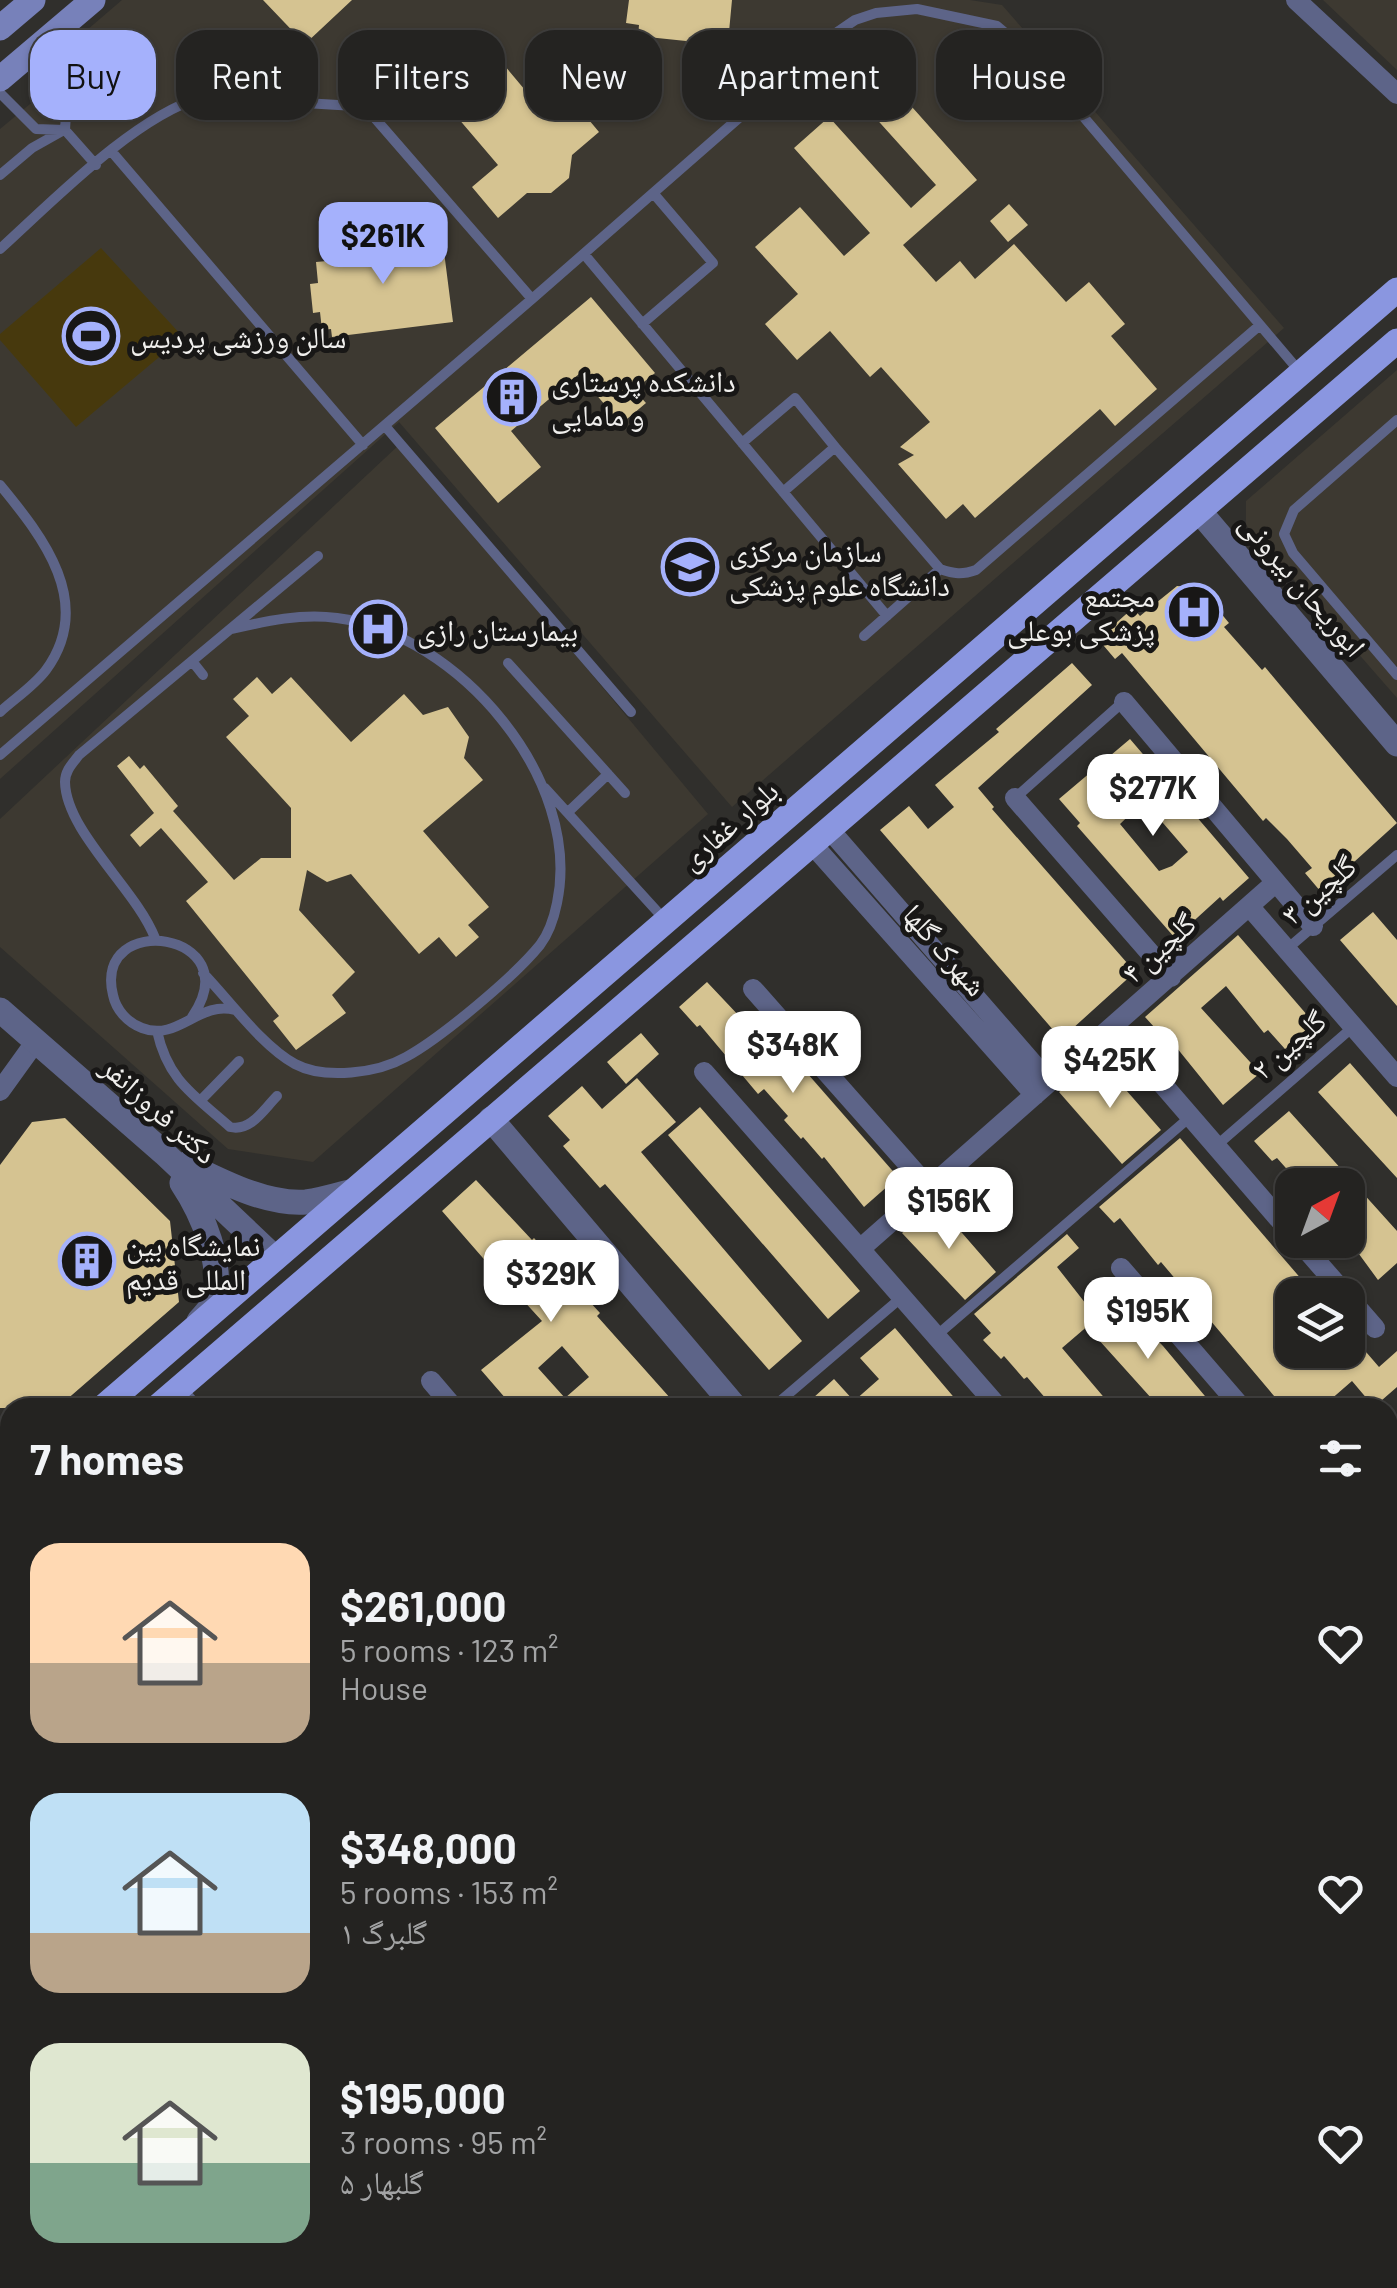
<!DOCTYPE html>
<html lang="en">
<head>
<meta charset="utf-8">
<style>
	:root { --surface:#242321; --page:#302f2e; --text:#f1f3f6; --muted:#a3a4a5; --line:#41403f; --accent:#a5b1fc }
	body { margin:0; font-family:Barlow,"Noto Naskh Arabic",sans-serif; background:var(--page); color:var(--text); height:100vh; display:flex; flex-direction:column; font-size:38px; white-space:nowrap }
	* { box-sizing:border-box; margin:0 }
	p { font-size:32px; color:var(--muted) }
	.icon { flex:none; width:55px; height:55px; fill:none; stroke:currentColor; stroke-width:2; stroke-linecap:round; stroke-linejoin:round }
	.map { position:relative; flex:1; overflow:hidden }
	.panel { position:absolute; left:0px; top:1398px; width:1398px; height:892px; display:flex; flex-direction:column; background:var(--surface); border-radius:30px 30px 0 0; box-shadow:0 2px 8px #0004,0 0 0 2px var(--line) }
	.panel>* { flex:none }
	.banner { position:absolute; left:30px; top:30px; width:1338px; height:90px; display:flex; gap:20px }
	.needle { width:65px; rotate:41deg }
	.buttons { position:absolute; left:1275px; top:1168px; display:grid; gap:20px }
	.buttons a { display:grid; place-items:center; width:90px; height:90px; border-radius:20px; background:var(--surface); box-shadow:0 2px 8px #0004,0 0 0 2px var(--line); font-size:50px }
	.price { position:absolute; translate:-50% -85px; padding:0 22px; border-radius:20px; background:#fff; color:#222; font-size:32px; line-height:65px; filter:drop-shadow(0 2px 5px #0008) }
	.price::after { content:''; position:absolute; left:50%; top:60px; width:30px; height:22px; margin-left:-15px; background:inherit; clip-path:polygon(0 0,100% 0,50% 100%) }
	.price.active { background:var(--accent); color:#111 }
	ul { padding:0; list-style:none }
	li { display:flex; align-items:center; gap:30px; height:250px; padding:0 30px }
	li span { display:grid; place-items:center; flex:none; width:280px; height:200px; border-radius:30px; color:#555 }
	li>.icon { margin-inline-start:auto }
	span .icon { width:120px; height:120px; fill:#fffc; stroke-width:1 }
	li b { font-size:42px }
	h2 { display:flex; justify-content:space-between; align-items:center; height:120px; padding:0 30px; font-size:42px }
	.tag { padding:0 35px; border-radius:30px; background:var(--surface); box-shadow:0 2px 8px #0004,0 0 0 2px var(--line); font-size:35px; line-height:90px }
	.tag.active { background:var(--accent); color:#111 }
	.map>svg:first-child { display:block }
	.built { fill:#3d3931 }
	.green { fill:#47390d }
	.building { fill:#d5c391; fill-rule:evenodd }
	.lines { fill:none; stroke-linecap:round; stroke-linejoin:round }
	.service { stroke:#5d6488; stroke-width:10 }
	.minor { stroke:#5d6488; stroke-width:20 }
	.tertiary { stroke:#5d6488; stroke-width:25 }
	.secondary { stroke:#7781ba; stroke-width:25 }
	.primary { stroke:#8a96e0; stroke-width:25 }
	.labels { text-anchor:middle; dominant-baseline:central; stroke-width:10; stroke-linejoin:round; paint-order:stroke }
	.poi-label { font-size:30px; fill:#f0efed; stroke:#181716; text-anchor:start }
	.street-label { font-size:30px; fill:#f0efed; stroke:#181716 }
</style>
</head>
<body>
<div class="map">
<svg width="1397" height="2288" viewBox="0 0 1397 2288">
	<rect width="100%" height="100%" fill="#302f2c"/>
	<path class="built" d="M122,0H970L1002,5L1284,328L732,807L399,422L0,779V129L78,64L66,48Z
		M1323,0H1397V70Z
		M1397,370V698L1246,525V501Z
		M400,444L708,814L313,1162L228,1149L0,947V819Z"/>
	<path class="green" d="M101,248L183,337L76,427L0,340V334Z"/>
	<path class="building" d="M263,0H352L305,44Z
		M629,0H732L727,53L717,51L715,69L684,65L686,41L638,36L639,25L626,23Z
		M499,59L551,121L574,102L599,132L572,155L569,178L551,193H527L498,218L472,187L498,165L446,104Z
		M888,80L977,180L903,245L936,282L960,261L975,279L1014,244L1066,302L1089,282L1125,324L1111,336L1157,389L1115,426L1100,409L975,518L963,504L946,519L898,464L914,455L900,447L930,422L881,367L870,377L830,331L797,360L765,324L798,294L755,247L800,207L844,256L870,233L794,148L829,117L911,208L936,185L863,104Z
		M1009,204L1028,225L1008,242L990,221Z
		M442,236L453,322L332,337L331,329L322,330L320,312L313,313L310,284L318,283L316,262L327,261L326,250Z
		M591,297L655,373L634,390L646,403L621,424L579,374L511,431L541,467L498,503L435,428Z
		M1177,586L1200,588L1229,623L1224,627L1262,670L1265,667L1280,685L1397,823L1321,892L1305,873L1312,868L1287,839L1266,818L1263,821L1122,653L1115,659L1098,639L1133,608L1140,616Z
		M1072,663L1092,685L978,788L994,807L992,809L1135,972L1061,1039L880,830L909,806L928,829L954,807L935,785L999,732L996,729Z
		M257,677L272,694L291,677L351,742L404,694L423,715L448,707L469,737L464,758L483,780L423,831L489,907L468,925L479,937L456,957L439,937L419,954L351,874L327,882L307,870L299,910L355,972L332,995L346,1013L296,1050L273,1021L279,1016L186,901L208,882L161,828L140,847L130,835L154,813L117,766L129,756L140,769L144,765L178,806L173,811L234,880L261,858H291V808L226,737L249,716L233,699Z
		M1130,739L1249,878L1223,901L1220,897L1175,938L1077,826L1080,823L1059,799ZM1144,801L1188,852L1172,866L1159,871L1120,824Z
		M1373,912L1397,940V1006L1340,940Z
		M1238,935L1314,1023L1285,1049L1268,1030L1264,1033L1226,986L1201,1008L1260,1073L1223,1105L1168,1037L1165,1039L1145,1017Z
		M707,982L792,1072L800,1065L898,1177L864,1207L824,1157L822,1159L803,1137L801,1139L784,1120L788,1116L764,1089L758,1094L700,1025L697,1027L679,1007Z
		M641,1033L659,1054L626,1084L607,1062Z
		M1098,1058L1161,1130L1122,1164L1059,1092Z
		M1350,1063L1397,1117V1178L1318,1092Z
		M637,1078L676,1122L641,1152L802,1341L769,1370L605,1184L600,1188L563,1146L570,1140L548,1116L582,1086L602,1109Z
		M700,1107L860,1291L828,1319L668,1135Z
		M1289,1111L1397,1231V1263L1378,1280L1348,1239V1185H1301L1277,1158L1272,1161L1254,1141Z
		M65,1118L170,1221L179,1302L57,1408H0V1165L32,1122Z
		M1180,1138L1315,1295H1292V1350H1348V1331L1379,1367L1397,1351V1387L1374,1407L1352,1381L1321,1408H1290L1284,1400L1280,1403L1161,1262L1158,1265L1120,1218L1114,1223L1099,1207Z
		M476,1180L532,1240L534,1238L555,1262L552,1265L575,1291L578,1289L600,1313L597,1316L671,1399L662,1408H514L481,1370L542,1321L521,1298L525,1295L494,1260L489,1265L442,1211ZM562,1346L589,1377L565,1398L538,1368Z
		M936,1203L996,1272L965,1300L902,1233Z
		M1067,1234L1079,1248L1057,1267L1097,1318L1062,1348L1113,1408H1054L1027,1377L1024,1379L1004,1356L1001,1359L983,1340L991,1333L974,1314Z
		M1120,1302L1163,1346L1215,1408H1142L1152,1399L1089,1329Z
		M895,1328L963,1408H902L893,1397L881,1408H802L834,1379L854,1401L879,1379L860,1358Z"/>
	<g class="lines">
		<path class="service" d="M33,53L67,98L65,130L96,165
			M0,93L36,129L65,130
			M112,152L363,445
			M0,175L32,148L64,130
			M0,249C53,201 134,117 202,97L355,106L373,116L532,299L836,33L855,20L876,13L917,9L997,26L1031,55L1300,372
			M584,254L887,616
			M642,324L713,263L654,194
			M1397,420L1294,510L1284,534L1293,553L1397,675
			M385,426L631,712
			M742,443L795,398L835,447L783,492
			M835,447L940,569C954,574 962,575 976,570L1260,325
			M0,485C43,537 95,603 46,670C34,686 14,699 0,712
			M864,636L940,569
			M192,661L203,675
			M508,663L625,793
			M0,755L532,299
			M545,788L665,920
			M1015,798L1123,702
			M568,812L608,774
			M155,938C136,889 66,832 65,782C65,771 72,764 79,755L318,556
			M1287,949L1397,855
			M203,973C230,1001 262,1046 295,1064C325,1080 378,1073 406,1057C441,1038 515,976 540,945C549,933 554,918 557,903C583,779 458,634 337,618C302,613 266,621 232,629
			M192,1017C251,931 92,910 113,995C116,1010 128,1023 142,1028C178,1042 199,1000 235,1010
			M157,1031C168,1081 194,1095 230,1127C251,1132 264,1109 277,1096
			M201,1100L239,1061
			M1216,1146L1353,1027
			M936,1336L1190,1117
			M772,1408L902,1297"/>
		<path class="minor" d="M1296,0L1397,94
			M1124,702L1313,926
			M1015,798L1171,977
			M829,829L1049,1082
			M812,844L1035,1095
			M1249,906L1397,1077
			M753,989L929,1188
			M1113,1027L1292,1234
			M704,1072L860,1249
			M0,1091L36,1041
			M1298,1240L1346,1295
			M1121,1268L1242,1408
			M1348,1297L1375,1328
			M431,1381L454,1408
			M177,1390L192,1408
			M999,1408L860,1249L1275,883
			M1388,1470L1397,1461
			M1388,1687L1397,1698
			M0,2103L10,2095
			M0,2118L10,2129
			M143,2280L150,2288
			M693,2280L700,2288
			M947,2280L954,2288
			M1217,2280L1224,2288
			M227,2288L236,2280"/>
		<path class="tertiary" d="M1199,511L1397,744
			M0,1010L164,1153L275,1258
			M491,1119L736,1408
			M186,1164C221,1181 266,1205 306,1202C322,1200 338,1195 353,1191
			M182,1183C202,1213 225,1265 213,1302C211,1309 203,1316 199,1321
			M0,1795L10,1806
			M1388,1860L1397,1852
			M1388,2173L1397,2184
			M421,2280L428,2288
			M864,2288L873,2280"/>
		<path class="secondary" d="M0,28L33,0
			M0,79L93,0"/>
		<path class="primary" d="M102,1408L1397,290
			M156,1408L1397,341
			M0,1495L10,1487
			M0,1541L10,1533"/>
	</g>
	<defs>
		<g id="stadium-ring" transform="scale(2.875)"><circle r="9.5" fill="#181716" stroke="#a5b1fc" stroke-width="1.5"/><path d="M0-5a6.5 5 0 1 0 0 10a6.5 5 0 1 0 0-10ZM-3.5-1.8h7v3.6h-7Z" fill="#a5b1fc"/></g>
		<g id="building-ring" transform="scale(2.875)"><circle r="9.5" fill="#181716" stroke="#a5b1fc" stroke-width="1.5"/><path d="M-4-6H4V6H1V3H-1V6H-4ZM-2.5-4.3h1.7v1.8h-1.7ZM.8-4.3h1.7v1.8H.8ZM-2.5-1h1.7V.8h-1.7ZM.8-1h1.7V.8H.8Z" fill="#a5b1fc"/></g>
		<g id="university-ring" transform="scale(2.875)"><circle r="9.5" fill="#181716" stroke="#a5b1fc" stroke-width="1.5"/><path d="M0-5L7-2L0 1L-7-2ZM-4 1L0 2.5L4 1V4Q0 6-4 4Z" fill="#a5b1fc"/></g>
		<g id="hospital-ring" transform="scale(2.875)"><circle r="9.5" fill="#181716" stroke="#a5b1fc" stroke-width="1.5"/><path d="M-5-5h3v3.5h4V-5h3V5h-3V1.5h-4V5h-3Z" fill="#a5b1fc"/></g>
	</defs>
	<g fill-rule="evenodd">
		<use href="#stadium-ring" x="91" y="336"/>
		<use href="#building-ring" x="512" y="397"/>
		<use href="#university-ring" x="690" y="567"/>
		<use href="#hospital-ring" x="1194" y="612"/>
		<use href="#hospital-ring" x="378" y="629"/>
		<use href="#building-ring" x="87" y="1261"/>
	</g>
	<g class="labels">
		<g class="poi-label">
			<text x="130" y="336">سالن ورزشی پردیس</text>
			<text x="551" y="380">دانشکده پرستاری<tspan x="551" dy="34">و مامایی</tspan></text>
			<text x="729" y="550">سازمان مرکزی<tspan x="729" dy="34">دانشگاه علوم پزشکی</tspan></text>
			<text x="1155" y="595" text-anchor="end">مجتمع<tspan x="1155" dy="34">پزشکی بوعلی</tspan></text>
			<text x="417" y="629">بیمارستان رازی</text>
			<text x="126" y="1244">نمایشگاه بین<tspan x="126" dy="34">المللی قدیم</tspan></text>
		</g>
		<g class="street-label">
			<text transform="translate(1304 584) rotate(50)">ابوریحان بیرونی</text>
			<text transform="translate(728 824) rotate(-41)">بلوار غفاری</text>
			<text transform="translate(1318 889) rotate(-41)">گلچین ۳</text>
			<text transform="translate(1158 947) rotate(-42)">گلچین ۴</text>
			<text transform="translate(946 949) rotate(49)">شهرک گلها</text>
			<text transform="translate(1288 1044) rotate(-41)">گلچین ۲</text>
			<text transform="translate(160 1109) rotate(42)">دکتر فروزانفر</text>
		</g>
	</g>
</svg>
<div class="buttons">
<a><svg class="needle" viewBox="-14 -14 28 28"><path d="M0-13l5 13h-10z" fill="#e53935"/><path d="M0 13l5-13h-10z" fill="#a3a4a5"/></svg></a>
<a><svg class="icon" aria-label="layers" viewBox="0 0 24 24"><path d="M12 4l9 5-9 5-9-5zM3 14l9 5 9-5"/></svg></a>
</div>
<b class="price active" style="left:383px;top:287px">$261K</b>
<b class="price" style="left:1153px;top:839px">$277K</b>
<b class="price" style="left:793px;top:1096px">$348K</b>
<b class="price" style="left:1110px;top:1111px">$425K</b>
<b class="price" style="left:949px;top:1252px">$156K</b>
<b class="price" style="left:551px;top:1325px">$329K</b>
<b class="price" style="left:1148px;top:1362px">$195K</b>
<div class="banner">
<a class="tag active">Buy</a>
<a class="tag">Rent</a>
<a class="tag">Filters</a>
<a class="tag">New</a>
<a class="tag">Apartment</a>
<a class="tag">House</a>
</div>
<section class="panel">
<h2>7 homes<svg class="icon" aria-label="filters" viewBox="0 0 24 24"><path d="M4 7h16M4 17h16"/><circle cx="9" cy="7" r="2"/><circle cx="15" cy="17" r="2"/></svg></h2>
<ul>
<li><span style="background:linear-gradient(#ffd9b3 60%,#b9a48a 0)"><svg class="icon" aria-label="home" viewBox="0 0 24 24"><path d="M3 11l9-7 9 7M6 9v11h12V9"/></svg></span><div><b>$261,000</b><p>5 rooms · 123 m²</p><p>House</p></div><svg class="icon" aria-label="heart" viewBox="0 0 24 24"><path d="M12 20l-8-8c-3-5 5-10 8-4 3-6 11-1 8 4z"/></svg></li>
<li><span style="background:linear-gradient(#bfe0f5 70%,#b9a48a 0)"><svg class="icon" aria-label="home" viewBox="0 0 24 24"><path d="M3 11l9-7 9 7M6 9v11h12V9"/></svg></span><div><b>$348,000</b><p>5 rooms · 153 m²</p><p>گلبرگ ۱</p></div><svg class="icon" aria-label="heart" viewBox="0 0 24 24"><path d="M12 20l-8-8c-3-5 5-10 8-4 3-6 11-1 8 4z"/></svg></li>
<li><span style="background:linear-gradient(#dfe7d0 60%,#7fa58c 0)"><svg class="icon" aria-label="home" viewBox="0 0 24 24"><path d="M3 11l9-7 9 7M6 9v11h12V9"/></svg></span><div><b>$195,000</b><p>3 rooms · 95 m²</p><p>گلبهار ۵</p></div><svg class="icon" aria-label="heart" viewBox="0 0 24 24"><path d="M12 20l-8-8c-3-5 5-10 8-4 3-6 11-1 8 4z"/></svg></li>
</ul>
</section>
</div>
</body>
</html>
